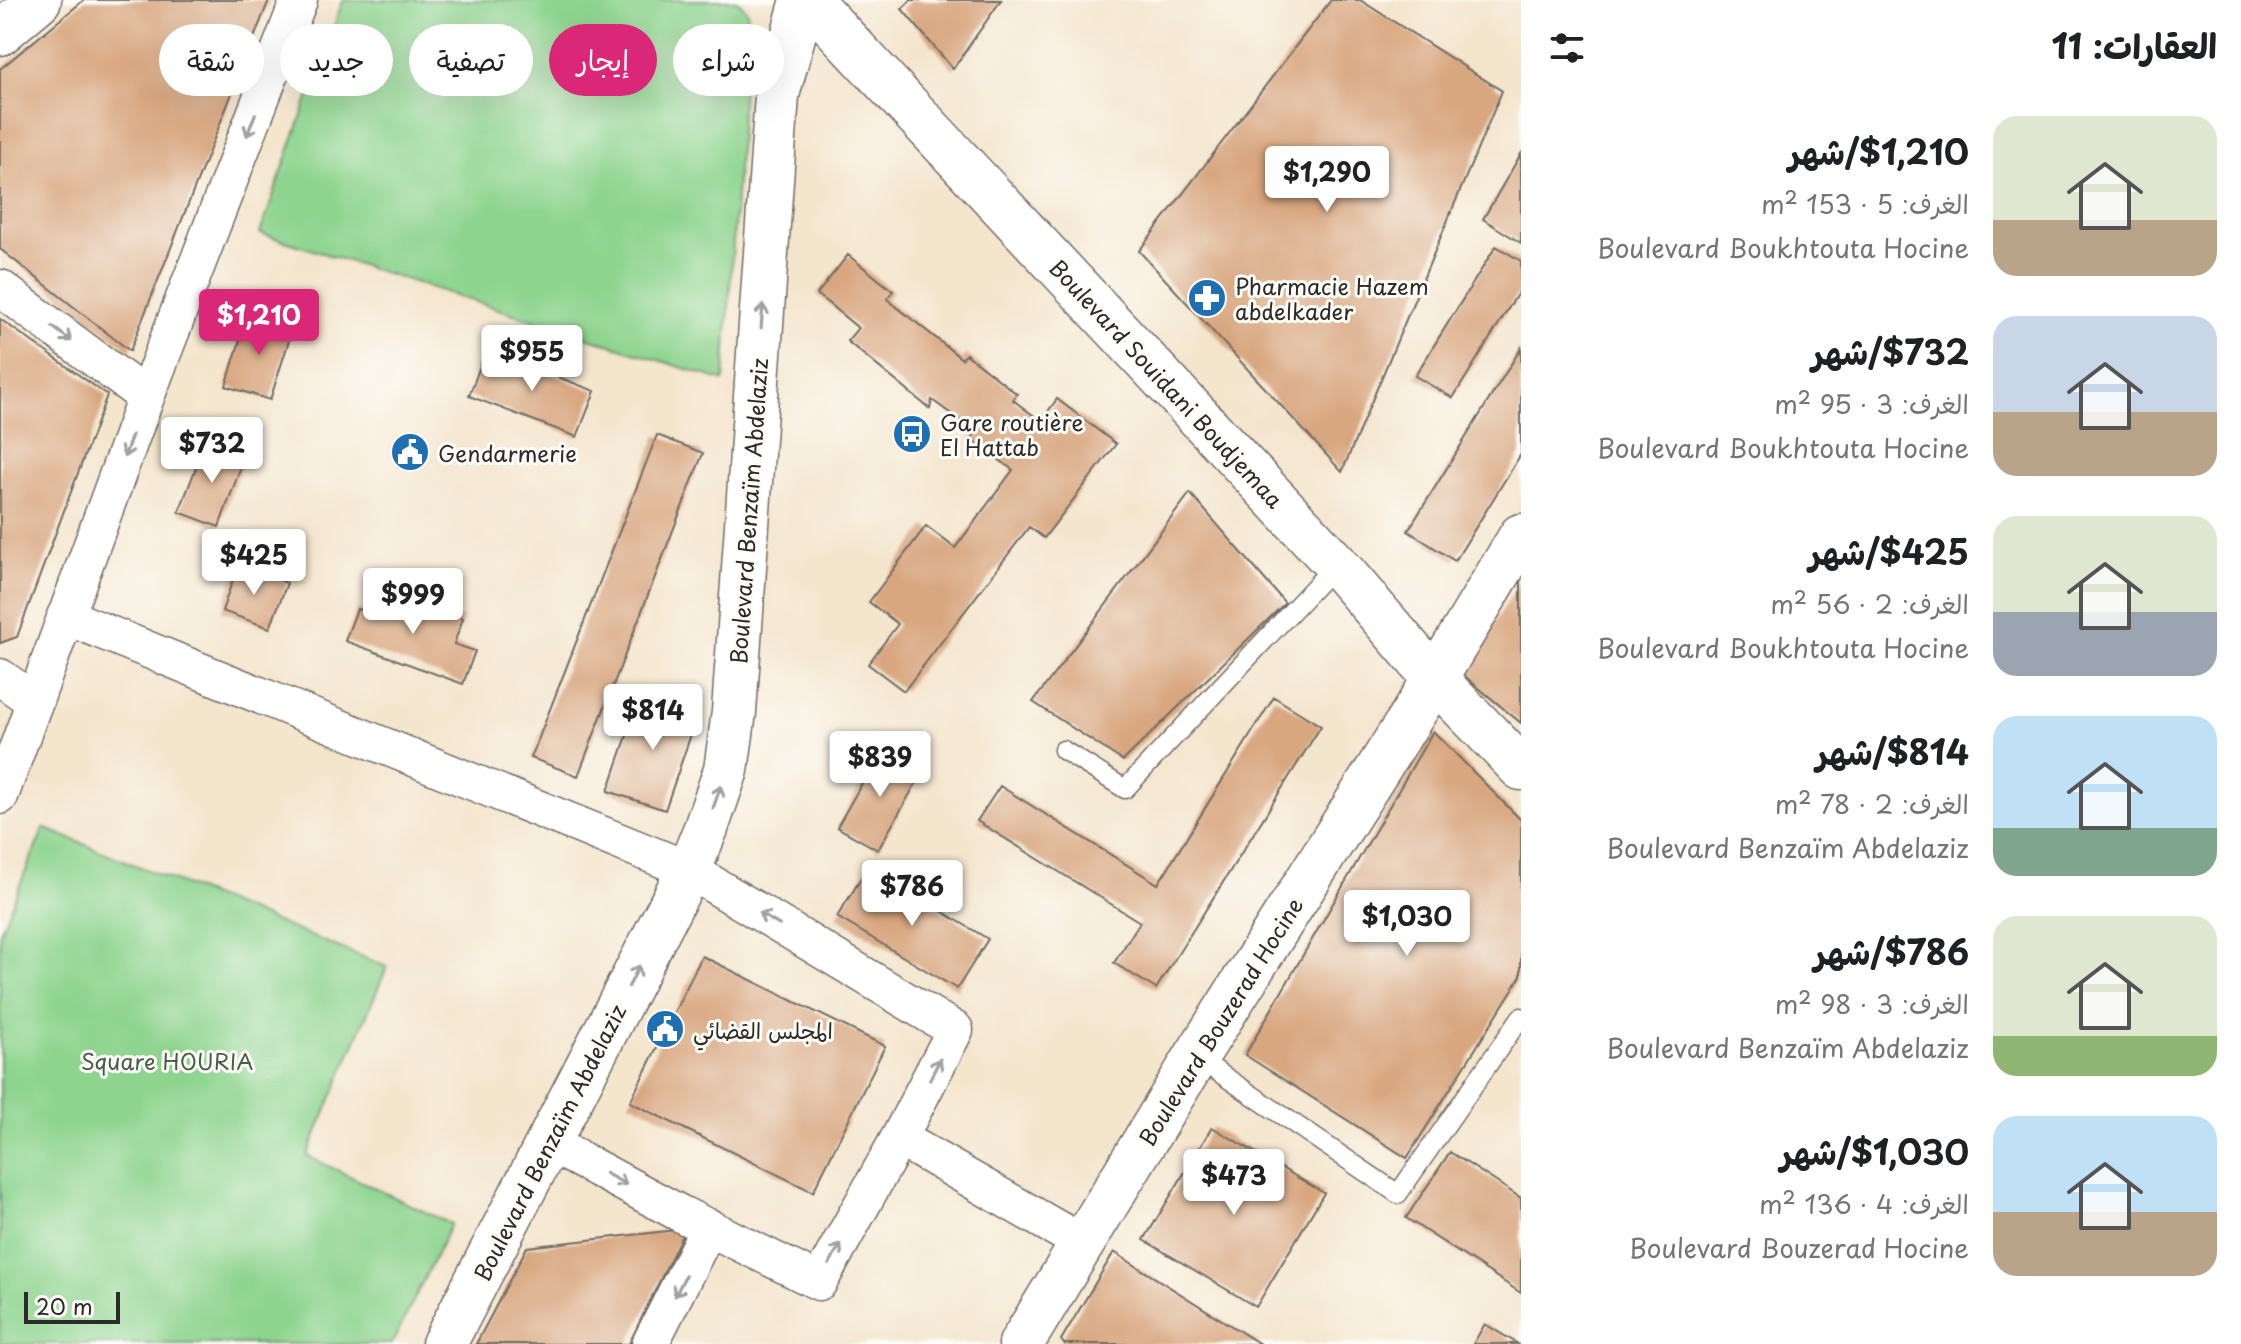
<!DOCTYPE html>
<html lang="ar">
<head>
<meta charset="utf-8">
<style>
	:root { --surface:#fff; --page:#f2f2f2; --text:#202124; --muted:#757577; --accent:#db2777 }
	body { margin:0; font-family:"Playpen Sans","Playpen Sans Arabic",sans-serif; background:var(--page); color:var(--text); direction:rtl; height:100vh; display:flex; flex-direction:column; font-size:30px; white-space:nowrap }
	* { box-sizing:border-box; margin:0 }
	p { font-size:26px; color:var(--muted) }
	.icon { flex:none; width:44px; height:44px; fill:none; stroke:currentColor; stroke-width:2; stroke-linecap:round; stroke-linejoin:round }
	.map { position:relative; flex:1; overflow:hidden; direction:ltr }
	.side { display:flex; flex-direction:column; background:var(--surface); width:720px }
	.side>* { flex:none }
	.hud { position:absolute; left:24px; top:24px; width:760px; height:72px; direction:rtl; display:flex; gap:16px }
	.scale { position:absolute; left:24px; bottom:20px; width:96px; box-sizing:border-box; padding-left:8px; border:4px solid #2b2b2b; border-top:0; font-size:22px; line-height:28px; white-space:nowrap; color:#2b2b2b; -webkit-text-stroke:6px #fdfcf7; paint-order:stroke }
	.price { position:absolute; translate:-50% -68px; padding:0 18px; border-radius:8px; background:#fff; color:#222; font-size:26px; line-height:52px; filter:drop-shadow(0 2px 4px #0008) }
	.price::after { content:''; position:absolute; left:50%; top:48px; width:24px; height:18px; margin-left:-12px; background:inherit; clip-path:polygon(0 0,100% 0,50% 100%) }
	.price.selected { background:var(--accent); color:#fff }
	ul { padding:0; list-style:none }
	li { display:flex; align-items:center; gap:24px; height:200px; padding:0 24px }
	li span { display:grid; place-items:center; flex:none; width:224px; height:160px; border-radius:24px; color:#555 }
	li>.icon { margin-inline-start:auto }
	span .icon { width:96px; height:96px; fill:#fffc; stroke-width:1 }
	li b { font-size:34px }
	h2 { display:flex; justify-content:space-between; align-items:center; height:96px; padding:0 24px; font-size:34px }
	.pill { padding:0 28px; border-radius:36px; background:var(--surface); box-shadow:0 8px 32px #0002; font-size:28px; line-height:72px }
	.pill.selected { background:var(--accent); color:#fff }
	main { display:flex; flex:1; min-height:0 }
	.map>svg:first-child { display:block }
	.green { fill:#8ed48f; stroke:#5c805d; stroke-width:2 }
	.building { fill:#d8a67f }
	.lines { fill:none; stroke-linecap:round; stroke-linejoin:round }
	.lane-casing { stroke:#716c64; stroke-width:21 }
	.street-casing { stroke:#716c64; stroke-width:39 }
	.secondary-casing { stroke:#716c64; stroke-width:47 }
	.primary-casing { stroke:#716c64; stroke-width:47 }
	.lane { stroke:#fff; stroke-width:18 }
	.street { stroke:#fff; stroke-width:36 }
	.secondary { stroke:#fff; stroke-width:44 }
	.primary { stroke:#fff; stroke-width:44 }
	.oneway { stroke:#a0a0a0 }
	.labels { text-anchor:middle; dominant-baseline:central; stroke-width:6; stroke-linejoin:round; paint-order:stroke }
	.poi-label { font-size:22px; fill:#2b2b2b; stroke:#fdfcf7; text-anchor:start }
	.street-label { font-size:22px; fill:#2b2b2b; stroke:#fdfcf7 }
	.park-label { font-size:22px; fill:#495e49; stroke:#fdfcf7 }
</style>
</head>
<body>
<main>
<section class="side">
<h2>العقارات: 11<svg class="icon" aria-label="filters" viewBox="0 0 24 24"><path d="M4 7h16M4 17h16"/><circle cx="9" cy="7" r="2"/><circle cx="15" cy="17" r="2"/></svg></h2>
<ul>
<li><span style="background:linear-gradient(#dfe7d0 65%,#b9a48a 0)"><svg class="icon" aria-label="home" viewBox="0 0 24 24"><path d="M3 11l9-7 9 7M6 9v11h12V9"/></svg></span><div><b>$1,210/شهر</b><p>الغرف: 5 · 153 m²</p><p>Boulevard Boukhtouta Hocine</p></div></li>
<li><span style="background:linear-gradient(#c9d6e8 60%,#b9a48a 0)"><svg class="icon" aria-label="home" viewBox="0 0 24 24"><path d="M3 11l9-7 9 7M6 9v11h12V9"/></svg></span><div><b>$732/شهر</b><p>الغرف: 3 · 95 m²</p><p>Boulevard Boukhtouta Hocine</p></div></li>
<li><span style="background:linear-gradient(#dfe7d0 60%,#9aa5b1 0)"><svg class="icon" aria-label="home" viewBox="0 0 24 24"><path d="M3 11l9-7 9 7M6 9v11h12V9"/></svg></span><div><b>$425/شهر</b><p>الغرف: 2 · 56 m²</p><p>Boulevard Boukhtouta Hocine</p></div></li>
<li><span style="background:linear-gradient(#bfe0f5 70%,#7fa58c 0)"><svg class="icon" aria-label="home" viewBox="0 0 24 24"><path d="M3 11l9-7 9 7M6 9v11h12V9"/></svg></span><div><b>$814/شهر</b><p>الغرف: 2 · 78 m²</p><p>Boulevard Benzaïm Abdelaziz</p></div></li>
<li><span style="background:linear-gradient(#dfe7d0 75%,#8fb573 0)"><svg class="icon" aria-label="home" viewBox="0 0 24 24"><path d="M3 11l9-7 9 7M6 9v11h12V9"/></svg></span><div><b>$786/شهر</b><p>الغرف: 3 · 98 m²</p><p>Boulevard Benzaïm Abdelaziz</p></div></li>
<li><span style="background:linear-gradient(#bfe0f5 60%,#b9a48a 0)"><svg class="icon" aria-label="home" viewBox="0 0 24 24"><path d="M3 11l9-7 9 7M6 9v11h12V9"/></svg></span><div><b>$1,030/شهر</b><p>الغرف: 4 · 136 m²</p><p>Boulevard Bouzerad Hocine</p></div></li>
</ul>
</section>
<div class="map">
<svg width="1521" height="1344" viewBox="0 0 1521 1344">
	<rect width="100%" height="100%" fill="#fdfcf7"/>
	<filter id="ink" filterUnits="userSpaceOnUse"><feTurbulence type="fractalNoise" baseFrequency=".0125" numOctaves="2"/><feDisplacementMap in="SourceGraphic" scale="16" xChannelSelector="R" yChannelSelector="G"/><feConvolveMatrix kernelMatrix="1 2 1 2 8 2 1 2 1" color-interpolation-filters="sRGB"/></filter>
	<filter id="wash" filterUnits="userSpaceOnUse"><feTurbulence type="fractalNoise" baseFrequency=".006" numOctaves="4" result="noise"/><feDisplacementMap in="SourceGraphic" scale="32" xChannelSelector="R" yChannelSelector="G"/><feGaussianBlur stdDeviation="1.8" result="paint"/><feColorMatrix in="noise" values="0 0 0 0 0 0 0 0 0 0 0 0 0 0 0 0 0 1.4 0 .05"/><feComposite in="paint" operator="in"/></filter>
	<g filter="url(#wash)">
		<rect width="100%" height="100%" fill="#f4e5cd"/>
		<path class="green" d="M343,0H737L748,12L724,381L260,233Z
			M44,828L387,967L307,1156L451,1224L392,1344H0V932Z"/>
		<g id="blocks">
			<path class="building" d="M84,0H269L130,351L0,249V69Z
				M911,0H1001L953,69L902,9Z
				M1331,0H1360L1502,91L1342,472L1139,251Z
				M1521,154V243L1483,219Z
				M1496,246L1521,261V288L1453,398L1415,376Z
				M848,255L893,291L887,299L962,359L966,354L1017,394L1013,400L1041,421L1057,399L1116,444L1044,538L1029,527L904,691L868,664L898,624L869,602L926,526L955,548L1013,470L971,439L976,432L932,400L930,409L847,341L858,328L817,294Z
				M248,314L293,328L270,400L226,386Z
				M0,319L107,395L17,637L0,643Z
				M1521,348V454L1455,561L1408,531Z
				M486,350L595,391L577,437L469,396Z
				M657,435L703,453L578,776L531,758Z
				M205,444L244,458L219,527L179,512Z
				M1190,493L1285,603L1123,761L1033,702Z
				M238,565L287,583L270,628L222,611Z
				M1521,579V723L1463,675Z
				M383,589L463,618L454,644L475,651L463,684L345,641L357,609L374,615Z
				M641,695L698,714L665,810L608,791Z
				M1274,697L1321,726L1156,989L1114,963L1140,922L977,821L1000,786L1158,884Z
				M1433,731L1521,820V976L1407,1158L1245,1055Z
				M882,748L923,771L878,850L837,827Z
				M868,867L988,939L957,989L837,917Z
				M702,956L885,1046L813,1192L630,1102Z
				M1212,1127L1324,1193L1256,1307L1144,1240Z
				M1450,1152L1521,1198V1293L1406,1218Z
				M685,1229L629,1344H476L527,1247Z
				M1114,1252L1260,1344H1064L1061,1340Z
				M1485,1324L1518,1344H1473Z"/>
		</g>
	</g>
	<g filter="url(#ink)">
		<use href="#blocks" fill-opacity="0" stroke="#716c64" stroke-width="2"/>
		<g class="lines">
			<g class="lane-casing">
				<path id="lane" d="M1063,750L1125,789L1336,564
					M1196,1057L1398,1194L1521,1017"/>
			</g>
			<g class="street-casing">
				<path id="street" d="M0,288L146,397
					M65,616L689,870L955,1030L899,1138L819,1282L683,1215L547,1142
					M0,677L35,702
					M0,796L146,397L299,0
					M899,1138L1082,1243
					M650,1344L709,1227"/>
			</g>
			<g class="secondary-casing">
				<path id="secondary" d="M809,0L1336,564L1435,679L1521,768
					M444,1344L689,870L706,828L726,770L734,712L777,95L803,0
					M1021,1344L1196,1057L1435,679L1521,536"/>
			</g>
			<g class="primary-casing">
				<path id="primary" d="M0,33L39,0"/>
			</g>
			<use href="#lane" class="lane"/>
			<use href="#street" class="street"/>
			<use href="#secondary" class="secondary"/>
			<use href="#primary" class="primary"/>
		</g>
		<defs><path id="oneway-shaft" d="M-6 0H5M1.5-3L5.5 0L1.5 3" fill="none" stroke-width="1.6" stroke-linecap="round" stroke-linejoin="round" transform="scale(2)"/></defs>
		<g class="oneway">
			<use href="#oneway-shaft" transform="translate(251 125) rotate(111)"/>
			<use href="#oneway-shaft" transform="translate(762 316) rotate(-86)"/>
			<use href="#oneway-shaft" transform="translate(62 334) rotate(37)"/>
			<use href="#oneway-shaft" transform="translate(128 446) rotate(110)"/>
			<use href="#oneway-shaft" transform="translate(717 797) rotate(-71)"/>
			<use href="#oneway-shaft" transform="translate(769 919) rotate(-149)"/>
			<use href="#oneway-shaft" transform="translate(634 976) rotate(-63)"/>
			<use href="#oneway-shaft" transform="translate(935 1069) rotate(-63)"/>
			<use href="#oneway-shaft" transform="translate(616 1179) rotate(28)"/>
			<use href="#oneway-shaft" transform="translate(835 1254) rotate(-61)"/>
			<use href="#oneway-shaft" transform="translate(680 1286) rotate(117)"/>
		</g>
	</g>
	<defs>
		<g id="pharmacy-disc" transform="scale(2)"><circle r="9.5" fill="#1f6fb2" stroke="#fdfcf7"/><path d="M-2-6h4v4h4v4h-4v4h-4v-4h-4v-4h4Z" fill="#fff"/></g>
		<g id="bus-disc" transform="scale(2)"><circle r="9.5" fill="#1f6fb2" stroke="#fdfcf7"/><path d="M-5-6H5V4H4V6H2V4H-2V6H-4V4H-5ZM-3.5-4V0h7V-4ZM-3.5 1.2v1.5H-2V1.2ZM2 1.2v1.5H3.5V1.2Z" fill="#fff"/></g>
		<g id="civic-disc" transform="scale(2)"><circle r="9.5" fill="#1f6fb2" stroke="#fdfcf7"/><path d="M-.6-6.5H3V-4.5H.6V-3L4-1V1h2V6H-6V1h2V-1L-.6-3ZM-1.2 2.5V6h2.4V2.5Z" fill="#fff"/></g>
	</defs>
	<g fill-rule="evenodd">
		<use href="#pharmacy-disc" x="1207" y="298"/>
		<use href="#bus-disc" x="912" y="434"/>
		<use href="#civic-disc" x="410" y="452"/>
		<use href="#civic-disc" x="665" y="1029"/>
	</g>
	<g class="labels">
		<g class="poi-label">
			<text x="1235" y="285">Pharmacie Hazem<tspan x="1235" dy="25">abdelkader</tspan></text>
			<text x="940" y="421">Gare routière<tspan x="940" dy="25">El Hattab</tspan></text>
			<text x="438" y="452">Gendarmerie</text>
			<text x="693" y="1029">المجلس القضائي</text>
		</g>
		<g class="street-label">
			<text transform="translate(1167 383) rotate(47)">Boulevard Souidani Boudjemaa</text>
			<text transform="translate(748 511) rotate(-86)">Boulevard Benzaïm Abdelaziz</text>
			<text transform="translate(1220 1021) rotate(-58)">Boulevard Bouzerad Hocine</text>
			<text transform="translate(549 1142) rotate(-63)">Boulevard Benzaïm Abdelaziz</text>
		</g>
		<g class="park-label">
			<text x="167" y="1060">Square HOURIA</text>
		</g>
	</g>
</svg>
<div class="scale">20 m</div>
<b class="price" style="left:1327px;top:214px">$1,290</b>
<b class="price selected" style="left:259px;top:357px">$1,210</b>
<b class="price" style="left:532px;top:393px">$955</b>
<b class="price" style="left:212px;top:485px">$732</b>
<b class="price" style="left:254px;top:597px">$425</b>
<b class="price" style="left:413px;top:636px">$999</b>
<b class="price" style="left:653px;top:752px">$814</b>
<b class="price" style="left:880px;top:799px">$839</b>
<b class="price" style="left:912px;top:928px">$786</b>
<b class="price" style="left:1407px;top:958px">$1,030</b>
<b class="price" style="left:1234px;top:1217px">$473</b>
<div class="hud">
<a class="pill">شراء</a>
<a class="pill selected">إيجار</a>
<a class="pill">تصفية</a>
<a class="pill">جديد</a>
<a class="pill">شقة</a>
</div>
</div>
</main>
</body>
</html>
